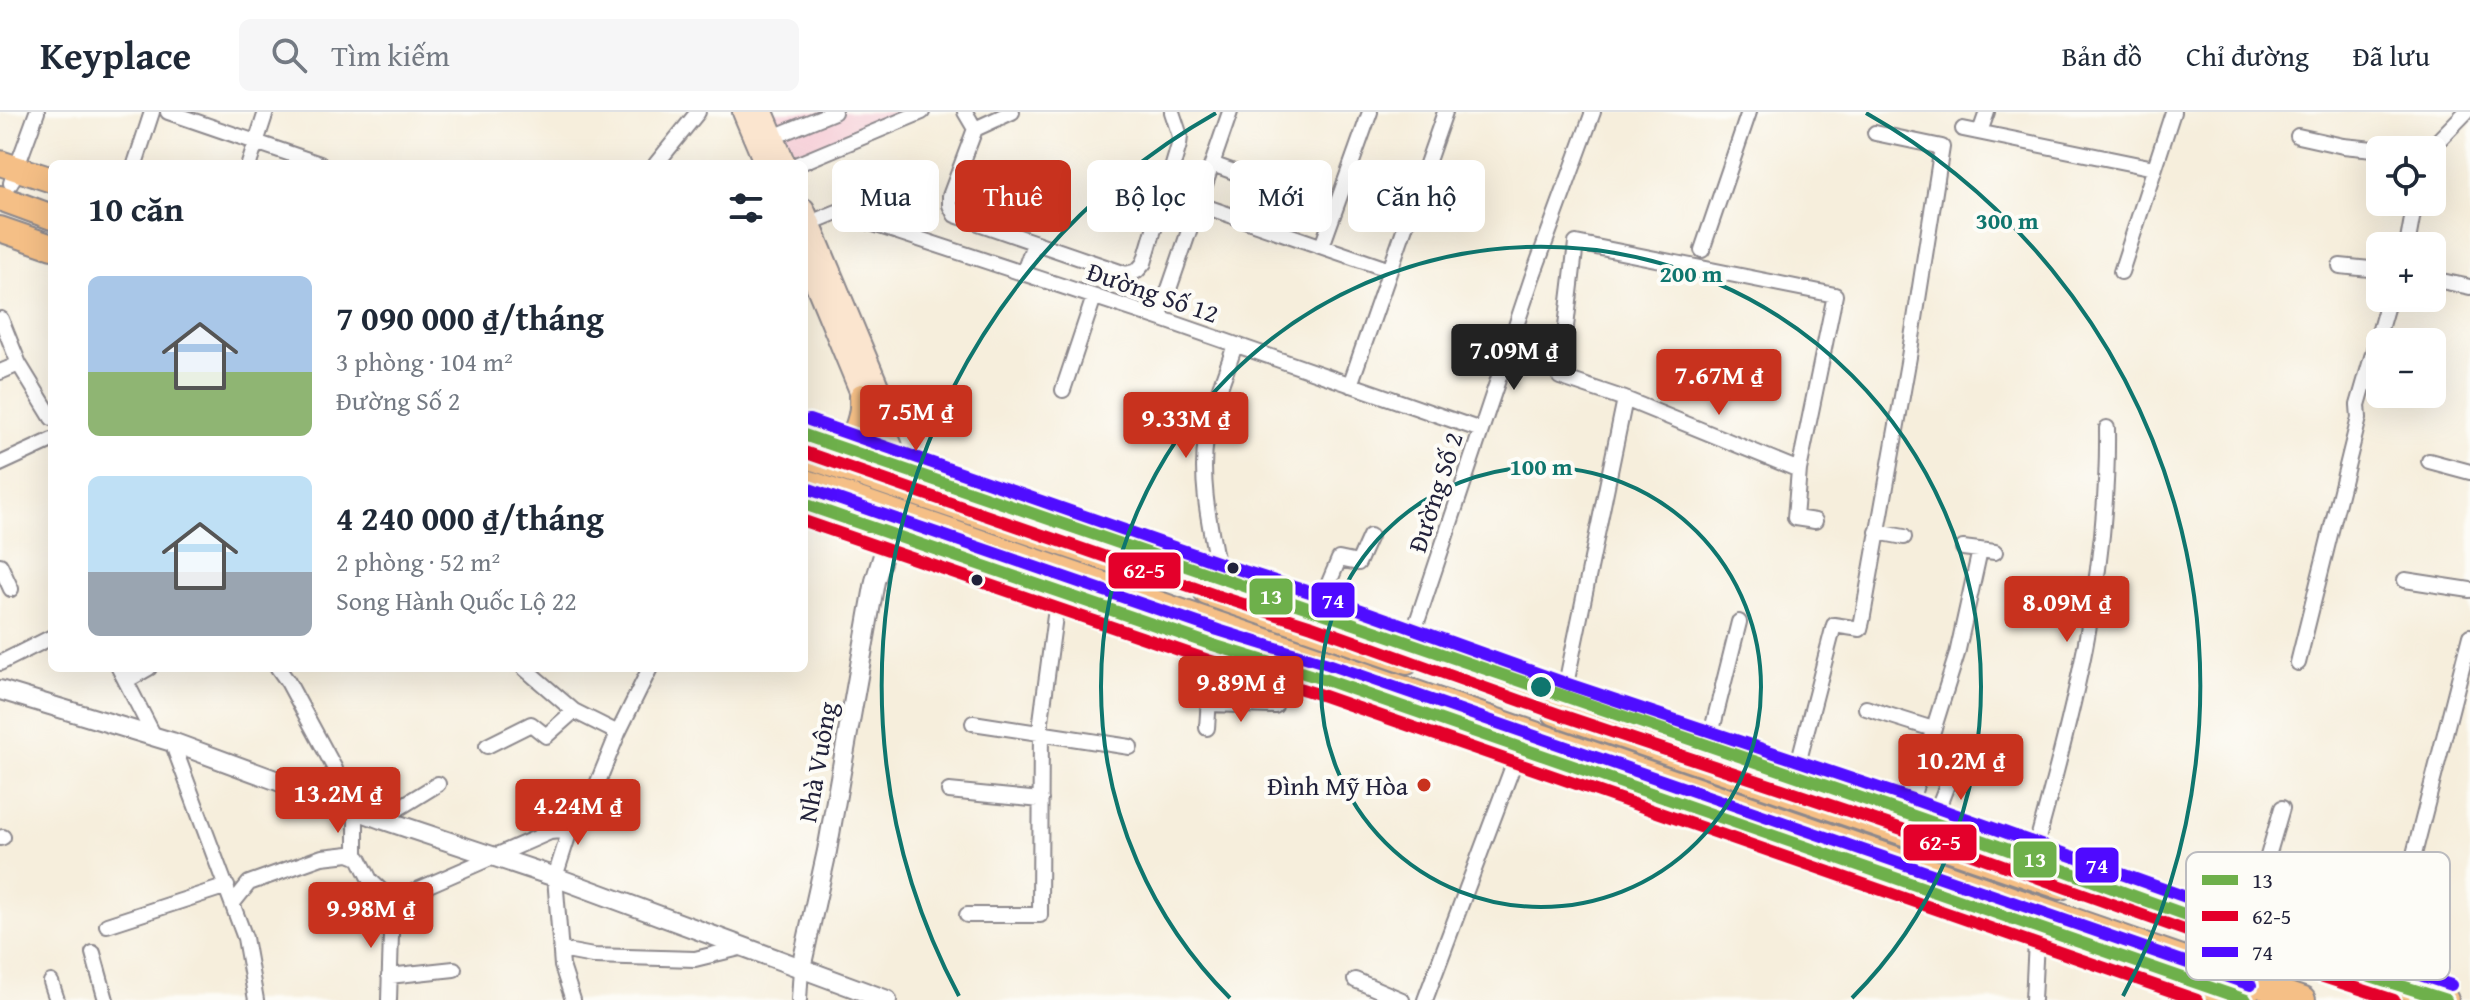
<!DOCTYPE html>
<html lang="vi">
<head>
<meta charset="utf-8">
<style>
	:root { --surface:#fff; --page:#f6f6f7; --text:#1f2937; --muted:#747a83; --line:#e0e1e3; --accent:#c8321e }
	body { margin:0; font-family:"Gentium Book Plus",serif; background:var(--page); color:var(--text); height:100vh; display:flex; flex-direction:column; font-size:30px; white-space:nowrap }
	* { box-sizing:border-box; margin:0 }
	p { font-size:26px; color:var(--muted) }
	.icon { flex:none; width:44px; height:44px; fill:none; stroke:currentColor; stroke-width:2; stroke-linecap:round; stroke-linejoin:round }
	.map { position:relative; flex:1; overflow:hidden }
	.side { position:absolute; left:48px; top:48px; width:760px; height:512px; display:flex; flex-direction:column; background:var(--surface); border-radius:12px; box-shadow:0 8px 32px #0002 }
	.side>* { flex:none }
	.top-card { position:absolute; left:832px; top:48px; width:760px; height:72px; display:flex; gap:16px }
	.fabs { position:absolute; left:2366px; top:24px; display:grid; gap:16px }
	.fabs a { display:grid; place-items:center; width:80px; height:80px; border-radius:12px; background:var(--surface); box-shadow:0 8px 32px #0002; font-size:40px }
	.price { position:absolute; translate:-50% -68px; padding:0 18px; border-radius:8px; background:var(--accent); color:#fff; font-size:26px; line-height:52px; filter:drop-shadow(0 2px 4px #0008) }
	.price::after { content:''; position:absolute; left:50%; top:48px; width:24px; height:18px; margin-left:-12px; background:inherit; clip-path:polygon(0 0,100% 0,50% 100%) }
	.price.active { background:#222; color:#fff }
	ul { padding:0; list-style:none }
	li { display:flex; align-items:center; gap:24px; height:200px; padding:0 40px }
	li span { display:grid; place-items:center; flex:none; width:224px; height:160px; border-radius:12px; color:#555 }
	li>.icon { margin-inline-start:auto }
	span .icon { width:96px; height:96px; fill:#fffc; stroke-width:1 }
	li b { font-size:34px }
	h2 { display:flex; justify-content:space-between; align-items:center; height:96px; padding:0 40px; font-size:34px }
	.pill { padding:0 28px; border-radius:12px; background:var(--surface); box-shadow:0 8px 32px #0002; font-size:28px; line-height:72px }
	.pill.active { background:var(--accent); color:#fff }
	header { display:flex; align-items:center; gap:48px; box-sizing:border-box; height:112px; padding:0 40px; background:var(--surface); border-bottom:2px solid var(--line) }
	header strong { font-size:38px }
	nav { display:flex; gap:44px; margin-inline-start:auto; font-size:28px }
	.search { width:560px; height:72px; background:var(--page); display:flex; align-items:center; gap:20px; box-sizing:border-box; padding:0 28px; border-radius:12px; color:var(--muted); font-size:30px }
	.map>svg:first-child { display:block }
	.built { fill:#f6cfd8 }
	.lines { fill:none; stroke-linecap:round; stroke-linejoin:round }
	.minor-casing { stroke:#8c888c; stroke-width:18 }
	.tertiary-casing { stroke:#8c888c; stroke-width:22 }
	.secondary-casing { stroke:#8c888c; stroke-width:24 }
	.trunk-casing { stroke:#8c888c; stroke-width:28 }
	.minor { stroke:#fff; stroke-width:14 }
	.tertiary { stroke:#fff; stroke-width:18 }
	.secondary { stroke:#fbe5cf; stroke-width:20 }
	.trunk { stroke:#f5bf86; stroke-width:24 }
	.bus-1-casing { stroke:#fdfcf7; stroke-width:18 }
	.bus-2-casing { stroke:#fdfcf7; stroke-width:18 }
	.bus-3-casing { stroke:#fdfcf7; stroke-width:18 }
	.bus-1 { stroke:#6eb04b; stroke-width:12 }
	.bus-2 { stroke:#e4002b; stroke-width:12 }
	.bus-3 { stroke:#4f0aff; stroke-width:12 }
	.ring { fill:none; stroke:#0f766e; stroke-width:4 }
	.bus-dot { fill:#22223b; stroke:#fdfcf7; stroke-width:3 }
	.poi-dot { fill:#c8321e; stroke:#fdfcf7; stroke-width:3 }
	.labels { text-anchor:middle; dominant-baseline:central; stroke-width:8; stroke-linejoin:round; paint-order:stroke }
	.street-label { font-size:26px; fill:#22223b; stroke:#fdfcf7 }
	.poi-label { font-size:26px; fill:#22223b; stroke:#fdfcf7; text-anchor:end }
	.key { fill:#fdfcf7; stroke:#bbbbbf; stroke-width:2 }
	.key-label { font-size:22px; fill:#22223b }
	.centre { fill:#0f766e; stroke:#fdfcf7; stroke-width:4 }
	.ring-label { font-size:24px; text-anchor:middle; font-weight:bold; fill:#0f766e; stroke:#fdfcf7; stroke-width:8; stroke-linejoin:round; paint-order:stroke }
	.line-badge { stroke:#fdfcf7; stroke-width:3 }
	.badge-label { font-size:22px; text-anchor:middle; font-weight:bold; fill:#fff }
</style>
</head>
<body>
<header>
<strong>Keyplace</strong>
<div class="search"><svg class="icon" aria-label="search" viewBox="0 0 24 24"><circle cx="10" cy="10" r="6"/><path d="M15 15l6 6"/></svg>Tìm kiếm</div>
<nav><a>Bản đồ</a><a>Chỉ đường</a><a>Đã lưu</a></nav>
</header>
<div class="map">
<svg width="2470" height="888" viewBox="0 0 2470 888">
	<rect width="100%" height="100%" fill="#fdfcf7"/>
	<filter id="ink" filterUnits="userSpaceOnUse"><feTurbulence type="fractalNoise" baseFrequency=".0125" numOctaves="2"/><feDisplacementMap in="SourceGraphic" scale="16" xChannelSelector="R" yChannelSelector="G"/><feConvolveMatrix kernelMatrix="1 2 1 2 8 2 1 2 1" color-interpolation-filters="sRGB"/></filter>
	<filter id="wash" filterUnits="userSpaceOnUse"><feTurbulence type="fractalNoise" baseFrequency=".006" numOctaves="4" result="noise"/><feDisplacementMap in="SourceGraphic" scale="32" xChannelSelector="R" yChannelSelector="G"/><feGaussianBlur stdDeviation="1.8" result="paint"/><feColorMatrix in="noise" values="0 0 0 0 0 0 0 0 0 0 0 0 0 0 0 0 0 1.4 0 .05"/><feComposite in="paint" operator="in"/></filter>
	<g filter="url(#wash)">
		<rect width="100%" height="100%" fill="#f6eedc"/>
		<path class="built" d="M771,0H907L791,48Z"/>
	</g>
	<g filter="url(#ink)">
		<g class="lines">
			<g class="minor-casing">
				<path id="minor" d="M168,0L320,52
					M965,0L975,17
					M1012,0L975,17L950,84V93L955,103L1126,162L1137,159L1144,151L1179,33L1180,24L1172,0
					M1963,17L2154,56
					M1980,20L1987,0
					M2298,24L2343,34L2384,38
					M773,25L834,0
					M2429,38L2466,0
					M135,52L152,0
					M249,52L266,0
					M656,52L698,0
					M798,52L922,0
					M1212,52L1312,88
					M11,71L37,0
					M1198,92L1390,158
					M810,111L837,100L1159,206L1481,318
					M1322,134L1370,0
					M2407,134L2415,90
					M1702,138L1749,0
					M2340,154L2380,158
					M2121,160L2173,0
					M1023,162L1034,132
					M2432,167L2470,175
					M1159,206L1230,0
					M1,207L19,252
					M0,260L19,252L52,306
					M1350,273L1445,0
					M1063,278L1094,185
					M2429,349L2470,360
					M0,352L52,328
					M1799,358L1625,287L1560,265L1576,131L1835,183L1799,358L1795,406L1815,409
					M1877,420L1904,425
					M1963,436L1995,440
					M0,453L11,477
					M1220,468C1212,422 1199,374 1206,327C1211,295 1225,264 1235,233
					M2405,468L2470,478
					M1317,499L1339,447L1358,451L1370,424
					M1408,537L1532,166L1593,0
					M0,551L52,525
					M2298,551L2359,306L2358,293L2389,186
					M119,556L154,624
					M278,556L288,570L335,657L336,690
					M524,556L574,599
					M126,569L149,556
					M1563,587L1625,287
					M1209,592L1275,594
					M1866,596L1933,617
					M973,611L1130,635
					M1207,616L1213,528
					M172,630L245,826L256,888
					M487,634L531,612L546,624L574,599L618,621
					M1708,634L1739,510
					M1793,671L1834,513L1860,517L1862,509L1909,245L1942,35L1875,21
					M949,679L1041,688
					M356,697V745
					M1907,702L1957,542L1980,438
					M381,707L438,672
					M1932,711L1954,655
					M570,718L555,765L562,854L573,888
					M0,726L3,725
					M2032,748C2072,606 2109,464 2107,316
					M392,789L550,720L570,718L598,670L618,621L650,556
					M233,791L249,771L322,745L349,742L359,746L370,768L392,789
					M967,803H1040L1041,609L1059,474
					M107,813L227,774
					M2245,823L2282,696
					M561,838L593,844L695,847L744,835
					M93,841L106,888
					M389,864L454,857
					M1355,868L1402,888
					M51,870L57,888
					M2378,883L2470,524
					M389,888L392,789
					M799,888L801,856
					M1425,888L1522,630
					M2033,888L2037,809"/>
			</g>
			<g class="tertiary-casing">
				<path id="tertiary" d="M0,578L172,630L381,707L555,765L887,888
					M801,856L827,739L875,469L890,421"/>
			</g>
			<g class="secondary-casing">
				<path id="secondary" d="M743,0L765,52
					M763,0L785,52
					M804,97L878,274L873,294
					M804,144L862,284C882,303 897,338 898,366"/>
			</g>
			<g class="trunk-casing">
				<path id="trunk" d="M0,51L52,68
					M0,86L52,105
					M0,117L52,135
					M804,323L1220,468L1317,499L1563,587L1907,702L2245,823L2446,888
					M804,343L1146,460
					M833,347C853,333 864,308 862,284
					M804,369L2303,888
					M804,392L1213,533L1323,567L2246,888
					M1207,481L1407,550
					M1555,601L2061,775"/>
			</g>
			<use href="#minor" class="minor"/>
			<use href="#tertiary" class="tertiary"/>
			<use href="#secondary" class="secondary"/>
			<use href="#trunk" class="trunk"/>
			<g class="bus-1-casing">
				<path id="bus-1" d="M804,323C1169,450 1535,576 1902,700C2017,739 2131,785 2247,824C2313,846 2380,867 2446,888
					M804,392L1213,533L1323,567L2246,888"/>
			</g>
			<g class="bus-2-casing">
				<path id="bus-2" d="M804,340L1215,483L1312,514L1558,602L1902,717L2240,838L2394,888
					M804,409L1208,548L1318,582L2197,888"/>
			</g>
			<g class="bus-3-casing">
				<path id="bus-3" d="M809,308L1225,453L1322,484L1568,572L1912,687L2250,808L2451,873
					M809,377L1218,518L1328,552L2251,873"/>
			</g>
			<use href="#bus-1" class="bus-1"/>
			<use href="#bus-2" class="bus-2"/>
			<use href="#bus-3" class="bus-3"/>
		</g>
	</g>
	<g class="ring">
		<circle cx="1541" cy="575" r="220"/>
		<path d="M1230 886A440 440 0 1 1 1852 886"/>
		<path d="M959 884A659 659 0 0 1 1216 1M1866 1A659 659 0 0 1 2123 884"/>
	</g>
	<g class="bus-dot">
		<circle cx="1233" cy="456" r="7"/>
		<circle cx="977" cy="468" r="7"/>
	</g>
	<circle class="poi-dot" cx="1424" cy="673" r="8"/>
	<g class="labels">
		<g class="street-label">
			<text transform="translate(1153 180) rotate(19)">Đường Số 12</text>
			<text transform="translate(1435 380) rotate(-72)">Đường Số 2</text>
			<text transform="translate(817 650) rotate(-80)">Nhà Vuông</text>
		</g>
		<g class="poi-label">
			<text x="1408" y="673">Đình Mỹ Hòa</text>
		</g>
	</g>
	<rect x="2186" y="740" width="264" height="128" rx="12" class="key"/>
	<rect x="2202" y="763" width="36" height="10" fill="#6eb04b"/>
	<rect x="2202" y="799" width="36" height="10" fill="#e4002b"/>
	<rect x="2202" y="835" width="36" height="10" fill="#4f0aff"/>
	<g class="key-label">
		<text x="2252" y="776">13</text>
		<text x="2252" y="812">62-5</text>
		<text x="2252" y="848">74</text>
	</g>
	<circle cx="1541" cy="575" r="12" class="centre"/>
	<g class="ring-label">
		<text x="2007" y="117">300 m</text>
		<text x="1691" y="170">200 m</text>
		<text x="1541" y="363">100 m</text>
	</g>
	<g class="line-badge">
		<rect x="1107" y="439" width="75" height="39" rx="8" fill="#e4002b"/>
		<rect x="1248" y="465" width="46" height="39" rx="8" fill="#6eb04b"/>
		<rect x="1310" y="469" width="46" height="38" rx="8" fill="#4f0aff"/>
		<rect x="1902" y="711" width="76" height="39" rx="8" fill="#e4002b"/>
		<rect x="2012" y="728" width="46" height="39" rx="8" fill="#6eb04b"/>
		<rect x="2074" y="734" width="46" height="38" rx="8" fill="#4f0aff"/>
	</g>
	<g class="badge-label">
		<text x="1144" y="466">62-5</text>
		<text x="1271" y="492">13</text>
		<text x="1333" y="496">74</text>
		<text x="1940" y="738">62-5</text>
		<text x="2035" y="755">13</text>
		<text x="2097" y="761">74</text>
	</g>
</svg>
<div class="fabs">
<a><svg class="icon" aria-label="locate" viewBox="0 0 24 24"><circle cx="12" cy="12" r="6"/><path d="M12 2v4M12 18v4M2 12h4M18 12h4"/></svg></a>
<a>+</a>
<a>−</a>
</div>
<b class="price active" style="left:1514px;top:280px">7.09M ₫</b>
<b class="price" style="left:1719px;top:305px">7.67M ₫</b>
<b class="price" style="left:916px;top:341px">7.5M ₫</b>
<b class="price" style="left:1186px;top:348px">9.33M ₫</b>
<b class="price" style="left:2067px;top:532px">8.09M ₫</b>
<b class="price" style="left:1241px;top:612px">9.89M ₫</b>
<b class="price" style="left:1961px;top:690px">10.2M ₫</b>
<b class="price" style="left:338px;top:723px">13.2M ₫</b>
<b class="price" style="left:578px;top:735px">4.24M ₫</b>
<b class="price" style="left:371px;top:838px">9.98M ₫</b>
<div class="top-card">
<a class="pill">Mua</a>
<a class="pill active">Thuê</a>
<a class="pill">Bộ lọc</a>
<a class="pill">Mới</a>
<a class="pill">Căn hộ</a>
</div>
<section class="side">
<h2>10 căn<svg class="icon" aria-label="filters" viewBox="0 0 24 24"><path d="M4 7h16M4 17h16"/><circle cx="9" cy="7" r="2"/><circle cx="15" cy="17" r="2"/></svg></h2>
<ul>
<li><span style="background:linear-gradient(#a9c7e8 60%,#8fb573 0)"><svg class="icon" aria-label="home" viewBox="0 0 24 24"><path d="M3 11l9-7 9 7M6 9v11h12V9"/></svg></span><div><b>7 090 000 ₫/tháng</b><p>3 phòng · 104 m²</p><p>Đường Số 2</p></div></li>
<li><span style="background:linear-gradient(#bfe0f5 60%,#9aa5b1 0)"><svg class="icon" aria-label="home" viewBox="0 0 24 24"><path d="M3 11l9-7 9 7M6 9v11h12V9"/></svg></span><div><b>4 240 000 ₫/tháng</b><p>2 phòng · 52 m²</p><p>Song Hành Quốc Lộ 22</p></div></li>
</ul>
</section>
</div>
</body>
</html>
